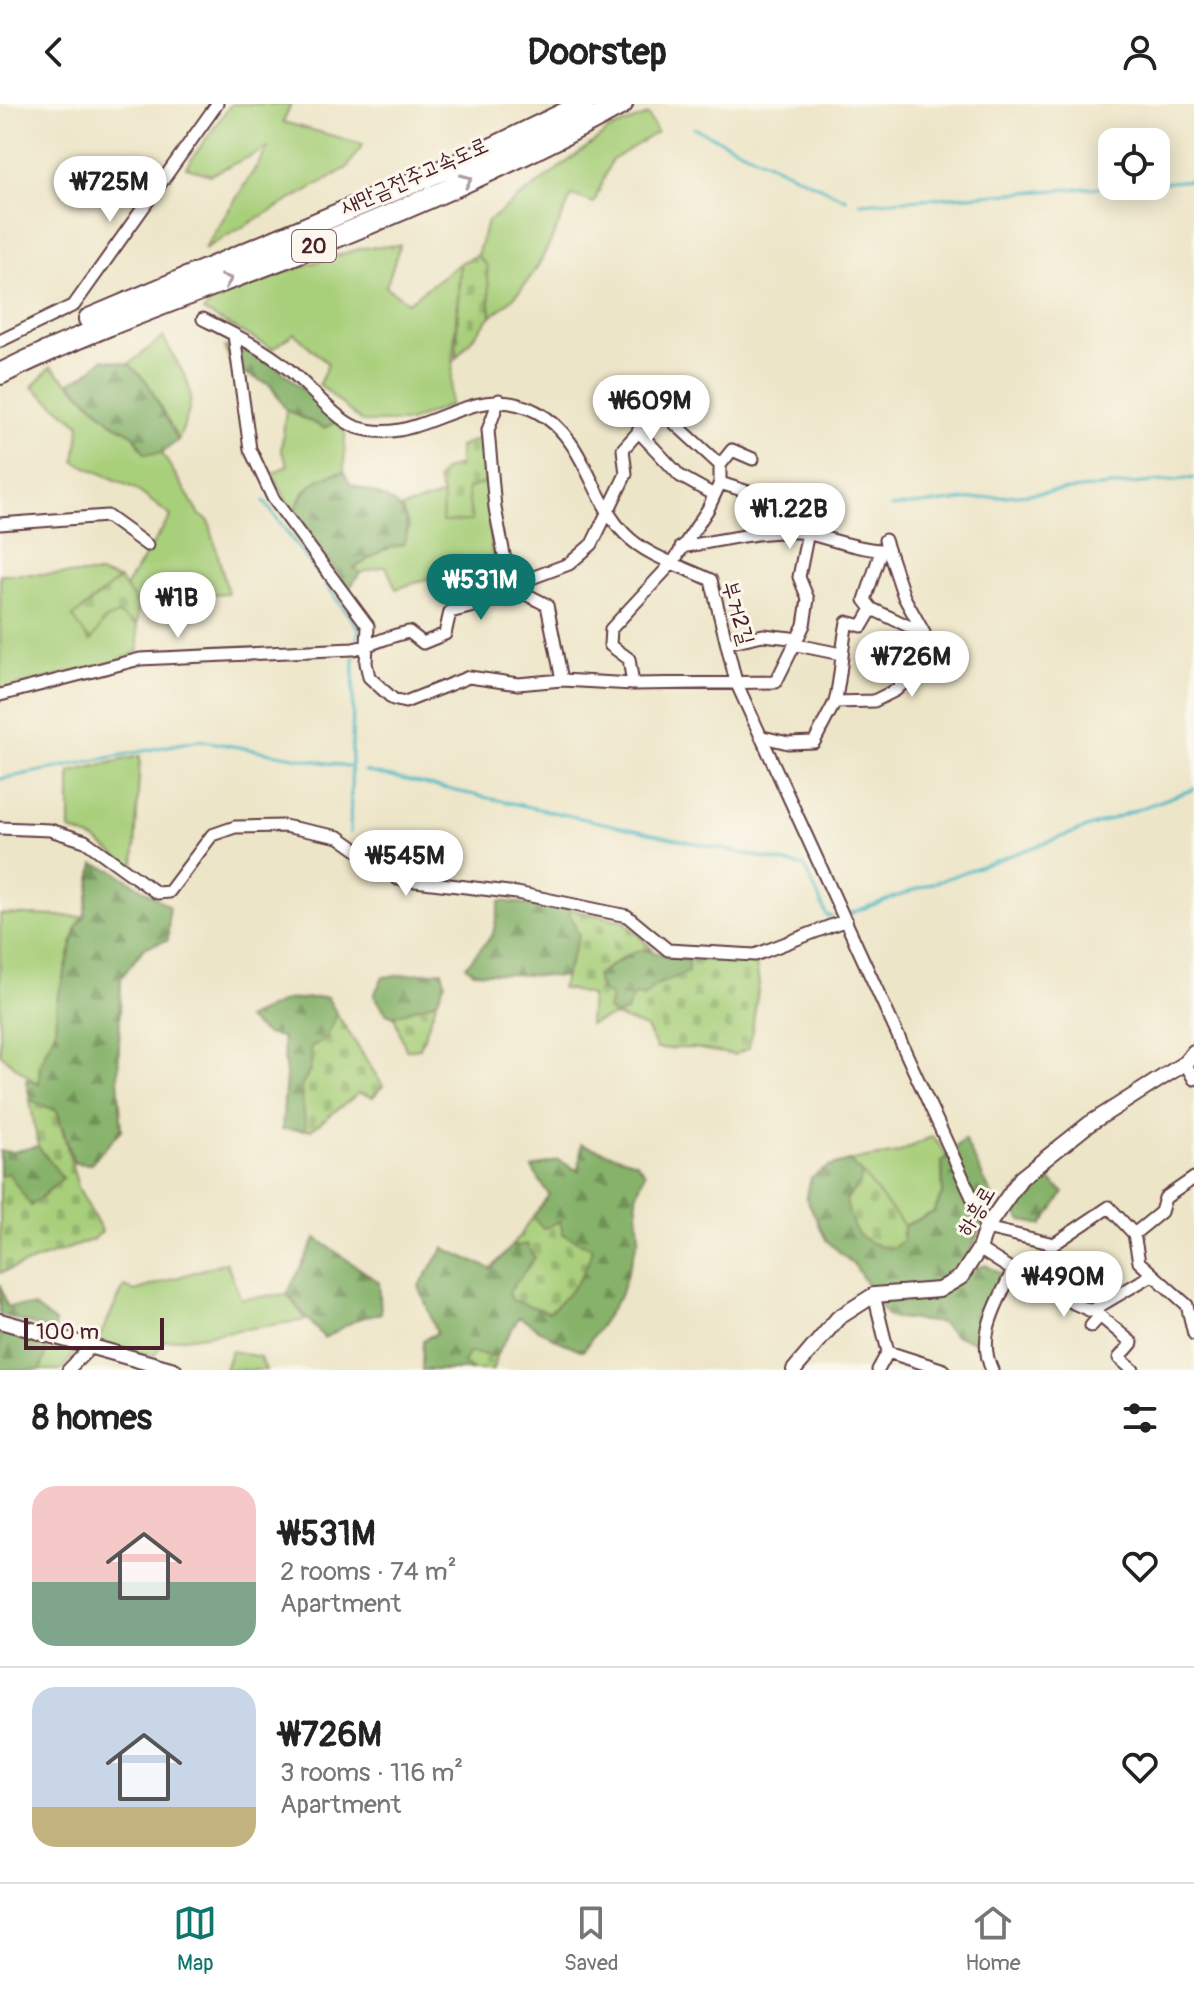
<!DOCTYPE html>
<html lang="en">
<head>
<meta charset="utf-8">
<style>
	:root { --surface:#fff; --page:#f2f2f2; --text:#222; --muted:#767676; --line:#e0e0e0; --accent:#0f766e }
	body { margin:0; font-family:Pangolin,"Poor Story",sans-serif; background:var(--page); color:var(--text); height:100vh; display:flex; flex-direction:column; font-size:30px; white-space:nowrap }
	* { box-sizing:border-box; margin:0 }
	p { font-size:26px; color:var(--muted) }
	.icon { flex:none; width:44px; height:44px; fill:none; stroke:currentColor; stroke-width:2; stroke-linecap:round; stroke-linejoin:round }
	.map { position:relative; height:1266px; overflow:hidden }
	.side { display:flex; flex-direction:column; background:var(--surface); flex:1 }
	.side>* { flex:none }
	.fabs { position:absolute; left:1098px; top:24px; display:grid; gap:16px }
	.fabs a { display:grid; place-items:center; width:72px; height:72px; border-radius:16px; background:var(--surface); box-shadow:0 4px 20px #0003; font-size:40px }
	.scale { position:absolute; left:24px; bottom:20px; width:140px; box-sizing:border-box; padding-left:8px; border:4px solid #4a1f2b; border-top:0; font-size:22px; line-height:28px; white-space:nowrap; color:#4a1f2b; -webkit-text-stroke:6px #fbf7ec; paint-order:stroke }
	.price { position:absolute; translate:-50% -68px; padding:0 18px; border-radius:28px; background:#fff; color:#222; font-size:26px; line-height:52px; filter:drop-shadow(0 2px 4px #0008) }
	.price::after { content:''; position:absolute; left:50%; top:48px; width:24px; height:18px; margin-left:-12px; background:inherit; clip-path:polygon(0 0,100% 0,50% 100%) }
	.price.current { background:var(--accent); color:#fff }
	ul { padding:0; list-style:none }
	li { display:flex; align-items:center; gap:24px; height:200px; padding:0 32px }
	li+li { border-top:2px solid var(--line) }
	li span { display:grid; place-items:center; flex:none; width:224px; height:160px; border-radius:24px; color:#555 }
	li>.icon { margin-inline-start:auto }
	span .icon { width:96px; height:96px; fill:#fffc; stroke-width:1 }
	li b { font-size:34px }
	h2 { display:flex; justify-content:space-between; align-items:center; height:96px; padding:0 32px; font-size:34px }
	header { display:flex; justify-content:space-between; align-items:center; height:104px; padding:0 32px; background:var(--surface); font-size:36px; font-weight:800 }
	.dock { display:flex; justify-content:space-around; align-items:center; height:112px; border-top:2px solid var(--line); background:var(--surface); font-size:22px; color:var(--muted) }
	.dock a { display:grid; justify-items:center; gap:4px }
	.dock .current { color:var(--accent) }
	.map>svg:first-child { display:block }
	.green { fill:#a8cf7a; stroke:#797752; stroke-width:2 }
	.forest { fill:url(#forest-firs); stroke:#68684a; stroke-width:2 }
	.cemetery { fill:url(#cemetery-stones); stroke:#797752; stroke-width:2 }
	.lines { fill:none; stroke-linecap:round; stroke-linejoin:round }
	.stream { stroke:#48b6c1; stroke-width:3 }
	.minor-casing { stroke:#623d42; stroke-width:15 }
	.tertiary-casing { stroke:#623d42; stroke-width:18 }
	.motorway-casing { stroke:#623d42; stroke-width:24 }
	.minor { stroke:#fff; stroke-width:11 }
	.tertiary { stroke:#fff; stroke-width:14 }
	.motorway { stroke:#fff; stroke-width:20 }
	.oneway { stroke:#ae9aa0 }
	.labels { text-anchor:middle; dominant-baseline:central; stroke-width:6; stroke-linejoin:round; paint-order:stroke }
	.shield { fill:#fbf7ec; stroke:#7f6065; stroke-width:2 }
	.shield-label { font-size:20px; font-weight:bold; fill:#4a1f2b }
	.street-label { font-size:22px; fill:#4a1f2b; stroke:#fbf7ec }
</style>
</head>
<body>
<header><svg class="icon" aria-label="back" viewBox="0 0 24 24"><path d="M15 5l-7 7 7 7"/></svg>Doorstep<svg class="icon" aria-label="person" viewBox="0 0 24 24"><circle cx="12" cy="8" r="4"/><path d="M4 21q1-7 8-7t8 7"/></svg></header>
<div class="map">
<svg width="1194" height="1266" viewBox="0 0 1194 1266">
	<defs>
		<pattern id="forest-firs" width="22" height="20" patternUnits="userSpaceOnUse" patternTransform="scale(2)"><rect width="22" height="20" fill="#86b26a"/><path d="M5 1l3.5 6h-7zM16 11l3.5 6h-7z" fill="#709057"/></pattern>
		<pattern id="cemetery-stones" width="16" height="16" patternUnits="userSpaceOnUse" patternTransform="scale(2)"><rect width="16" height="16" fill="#a8cf7a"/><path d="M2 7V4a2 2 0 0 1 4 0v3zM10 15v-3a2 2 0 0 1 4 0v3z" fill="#92b16a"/></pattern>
	</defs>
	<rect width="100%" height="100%" fill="#fbf7ec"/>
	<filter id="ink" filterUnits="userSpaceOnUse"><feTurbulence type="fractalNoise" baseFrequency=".0125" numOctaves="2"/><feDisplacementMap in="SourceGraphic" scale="16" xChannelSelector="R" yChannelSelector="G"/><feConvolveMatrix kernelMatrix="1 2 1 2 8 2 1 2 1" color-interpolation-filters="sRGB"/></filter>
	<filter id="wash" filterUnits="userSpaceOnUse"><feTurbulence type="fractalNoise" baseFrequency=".006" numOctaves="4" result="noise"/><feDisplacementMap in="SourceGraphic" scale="32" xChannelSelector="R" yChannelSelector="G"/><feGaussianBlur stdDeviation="1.8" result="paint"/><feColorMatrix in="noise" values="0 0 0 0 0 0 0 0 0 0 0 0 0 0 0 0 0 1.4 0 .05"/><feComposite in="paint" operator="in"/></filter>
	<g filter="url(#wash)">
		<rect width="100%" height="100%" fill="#ede5c7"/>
		<path class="green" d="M231,0H291L283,18L363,40L347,64L204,145L268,44L210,71L186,63Z
			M648,11L657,28L611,57L594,99L572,91C551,136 535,184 491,212L487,163L477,151L487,118L611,25Z
			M400,141L386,183L408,198L460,159L450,301L409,318H362L319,280L328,260L294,229L273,245L203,207L231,184L362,144Z
			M163,233C188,281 202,283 178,336L147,278L129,260Z
			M51,263L111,318L133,330L145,349H162L200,411L209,417L228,489L193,491L138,501L125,483L171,412L134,384L75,358L80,321L32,283Z
			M286,306L324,324L336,318L345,328L344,368C317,372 302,385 294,409L272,370L288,361L281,346Z
			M486,378L494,469L463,463L396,485L386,462L360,469L353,465L383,446L404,440L409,424L402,404Z
			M0,470H100L119,475L73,514L106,515L118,509L137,522L139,547L118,557L0,586Z
			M140,652L134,765L95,736L70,726V668Z
			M0,810L84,813L77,823L57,897L55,928L40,959L39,981L0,950Z
			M933,1032L947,1052L942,1058L943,1088L934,1108L904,1122L849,1057L898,1049Z
			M226,1158L241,1195L287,1190L306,1216L164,1237L155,1251L96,1240L124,1183L135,1187Z
			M231,1247L260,1253L266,1266H225Z"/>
		<path class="forest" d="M225,243C267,242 307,291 336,318L324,324L286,306L270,281L231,263Z
			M103,255L129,260L147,278L178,336L162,349L145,350L133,330L111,318L70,278L86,270Z
			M344,368L350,380C381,393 417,398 404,440L383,446L354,464L360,469L349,485L294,409C302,385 317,371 344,368Z
			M94,760L114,767L169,802L168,836L145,843L121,874L118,975L122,1026L90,1060L74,1059L57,1007L30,996L26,975L39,980L40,959L55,928L57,897L77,822L84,813Z
			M500,797L568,805L579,832L564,873L473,868L466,862L493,830Z
			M640,845L688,856V868L632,899L626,908L615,912L608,906L596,871Z
			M442,867L445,878L437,897L394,912L386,909L374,891L383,873Z
			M327,893L337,910L326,935L311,944V965L301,984L306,1026L282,1025L286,971L282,933L265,930L246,915L286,896Z
			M964,1035L993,1093L969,1151L977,1164L986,1161L1003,1171L987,1204L979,1239L954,1231L941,1219L888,1213L855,1162L826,1136L806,1093L811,1074L828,1063L849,1057L862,1069L860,1079L846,1096L903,1136L904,1122L934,1108L943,1088L942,1058Z
			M581,1040L636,1058L645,1069L636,1092L639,1133L620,1192L583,1247L555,1235L519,1213L496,1252L468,1250L463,1259L473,1266H422L423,1236L437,1229L419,1182L444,1144L491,1165L511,1143L528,1139L535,1154L510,1188L549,1208L543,1125L533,1113L549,1091L532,1064L558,1056L579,1067Z
			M38,1042L63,1074L31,1102L8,1070L0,1072V1047L12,1048Z
			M1042,1069L1064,1089L1042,1121L1021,1116L1012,1103Z
			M316,1134L379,1178L381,1209L358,1215L324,1234L287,1190Z
			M0,1180L7,1202H33L55,1218V1228L0,1210Z
			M0,1223L49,1238L41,1266H0Z"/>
		<path class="cemetery" d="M477,151L487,162L491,212L456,254L460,159Z
			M480,334L486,378L467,385L472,417L442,418L443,391L437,376L444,366L459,361V343Z
			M119,475L138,501L137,522L118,510L106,515L90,538L73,513Z
			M568,805L624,817L652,845C630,844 615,859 596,871L600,886L611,893L608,906L615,912L626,908L635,891L644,893L654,882L688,868V856L756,858L759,880L749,944L734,951L694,944L657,945L646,924L615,912L589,920L591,891L561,884L579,832Z
			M437,897L420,944L406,946L394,912Z
			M337,910L383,982L373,993L359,989L311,1026H306L301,984L311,965V943L326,935Z
			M30,996L57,1007L78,1083L102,1128L92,1136L0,1169V1072L8,1069L31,1102L63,1074L38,1042Z
			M862,1069L904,1122L903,1136L892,1145C858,1137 853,1130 846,1096L860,1079Z
			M533,1113L543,1125L560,1117L563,1130L592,1144C586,1172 571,1189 549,1208L512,1196L509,1188L535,1154L527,1140L511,1143Z
			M49,1238L77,1246L61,1266H41Z
			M468,1249L496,1252L493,1266H473L463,1259Z"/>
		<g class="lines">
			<path class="stream" d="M694,24L846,95
				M1156,79L1194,76
				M860,99L1118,82
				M264,397L359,525L356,538
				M891,403L1194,374
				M364,667L805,763L827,812H831
				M0,675L199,636L350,663
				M350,729L354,553
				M851,809L1194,685"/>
		</g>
	</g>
	<g filter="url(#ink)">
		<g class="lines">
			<g class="minor-casing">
				<path id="minor" d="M203,215C231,229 263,244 287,264C305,278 336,316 356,323C423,346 469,272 537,308C585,333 590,394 625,430C646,452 684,463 711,476L736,578L986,1124L1054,1140L1109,1103L1134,1130
					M234,231L250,345L273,394L368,522L366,559L369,573L393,595L405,598L469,573L518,580L562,576L633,580L776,578L804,521L808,495L799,473L812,408L720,379
					M0,237L74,201L217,0
					M499,296L488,326L495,404L510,482L569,460L592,440L626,370L623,345L659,305L720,361
					M638,327L680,372L714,391
					M0,420L107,412L147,441
					M681,443C713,438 781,422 810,430C826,434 875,450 888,445
					M881,447L865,496L872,505L923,529
					M727,539L763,531L791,534L797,541L841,550
					M633,580L629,555L610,541L611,525L673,458L708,405L720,379V361L732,346L753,355
					M0,591L140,555L353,545C372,542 386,532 409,528L423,539L445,530L450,508L490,498L510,482L547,501L562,576
					M835,598C842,569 841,547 847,518L862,522L872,505
					M763,633L788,639L814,638L835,598L874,597L896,586L913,570L925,546L924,529L904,493L885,436
					M0,724L50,726L85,737L157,789L169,788L212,731L235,723L284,722L339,733L398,775L517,789L627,812L668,846L755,851L846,816
					M1185,959L1194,975
					M1194,1074L1165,1094L1161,1108L1134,1130L1139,1158L1187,1201L1194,1230
					M979,1145L1044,1186L1091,1207L1152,1171
					M874,1191L888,1248L944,1266
					M1091,1222L1100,1212L1132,1239L1119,1254L1133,1266
					M68,1266L90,1244
					M878,1266L888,1248
					M992,1266C976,1232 997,1200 1012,1168"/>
			</g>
			<g class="tertiary-casing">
				<path id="tertiary" d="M0,1217L174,1266
					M794,1266L838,1214L874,1191L939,1186L961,1173L979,1145L986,1124L1021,1074L1089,1020L1185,959L1194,948"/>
			</g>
			<g class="motorway-casing">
				<path id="motorway" d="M89,215L476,52L584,0
					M0,270C96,222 198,188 297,149C407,105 519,57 622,0"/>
			</g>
			<use href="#minor" class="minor"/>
			<use href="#tertiary" class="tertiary"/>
			<use href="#motorway" class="motorway"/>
		</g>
		<defs><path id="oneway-chevron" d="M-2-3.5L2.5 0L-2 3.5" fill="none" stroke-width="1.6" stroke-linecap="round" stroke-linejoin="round" transform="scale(2)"/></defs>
		<g class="oneway">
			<use href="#oneway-chevron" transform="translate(467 76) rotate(-23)"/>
			<use href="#oneway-chevron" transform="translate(227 176) rotate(-21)"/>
		</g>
	</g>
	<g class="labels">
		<rect class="shield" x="292" y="126" width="44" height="32" rx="6"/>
		<g class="shield-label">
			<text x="314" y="142">20</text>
		</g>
		<g class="street-label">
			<text transform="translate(414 72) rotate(-24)">새만금전주고속도로</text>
			<text transform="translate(738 509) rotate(74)">부거2길</text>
			<text transform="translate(976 1107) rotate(-60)">하흥로</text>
		</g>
	</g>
</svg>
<div class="fabs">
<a><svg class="icon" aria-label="locate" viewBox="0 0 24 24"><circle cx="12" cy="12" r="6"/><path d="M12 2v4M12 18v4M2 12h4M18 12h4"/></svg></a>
</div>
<div class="scale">100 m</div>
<b class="price" style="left:110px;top:120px">₩725M</b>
<b class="price" style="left:651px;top:339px">₩609M</b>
<b class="price" style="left:790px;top:447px">₩1.22B</b>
<b class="price current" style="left:481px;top:518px">₩531M</b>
<b class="price" style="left:178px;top:536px">₩1B</b>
<b class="price" style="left:912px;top:595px">₩726M</b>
<b class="price" style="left:406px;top:794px">₩545M</b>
<b class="price" style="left:1064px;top:1215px">₩490M</b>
</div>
<section class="side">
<h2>8 homes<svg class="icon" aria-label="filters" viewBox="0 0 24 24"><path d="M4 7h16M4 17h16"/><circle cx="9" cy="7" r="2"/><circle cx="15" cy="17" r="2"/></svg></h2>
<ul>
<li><span style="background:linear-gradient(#f6c9c9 60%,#7fa58c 0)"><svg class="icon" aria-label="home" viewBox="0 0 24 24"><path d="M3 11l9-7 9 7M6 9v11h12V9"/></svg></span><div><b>₩531M</b><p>2 rooms · 74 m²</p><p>Apartment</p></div><svg class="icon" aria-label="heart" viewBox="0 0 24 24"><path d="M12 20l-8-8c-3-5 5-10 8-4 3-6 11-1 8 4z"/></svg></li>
<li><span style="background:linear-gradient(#c9d6e8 75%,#c2b280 0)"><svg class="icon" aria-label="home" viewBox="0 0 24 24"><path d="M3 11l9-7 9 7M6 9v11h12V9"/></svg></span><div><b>₩726M</b><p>3 rooms · 116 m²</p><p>Apartment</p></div><svg class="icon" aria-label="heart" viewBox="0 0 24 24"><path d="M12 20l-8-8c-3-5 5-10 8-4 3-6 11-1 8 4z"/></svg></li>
</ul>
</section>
<nav class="dock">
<a class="current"><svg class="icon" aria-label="map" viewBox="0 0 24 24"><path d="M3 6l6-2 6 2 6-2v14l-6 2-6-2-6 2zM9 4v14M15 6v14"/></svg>Map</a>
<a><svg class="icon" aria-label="saved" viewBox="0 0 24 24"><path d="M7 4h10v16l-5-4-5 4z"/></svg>Saved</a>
<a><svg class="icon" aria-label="home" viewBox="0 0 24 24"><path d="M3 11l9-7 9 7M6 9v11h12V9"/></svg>Home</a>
</nav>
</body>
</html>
